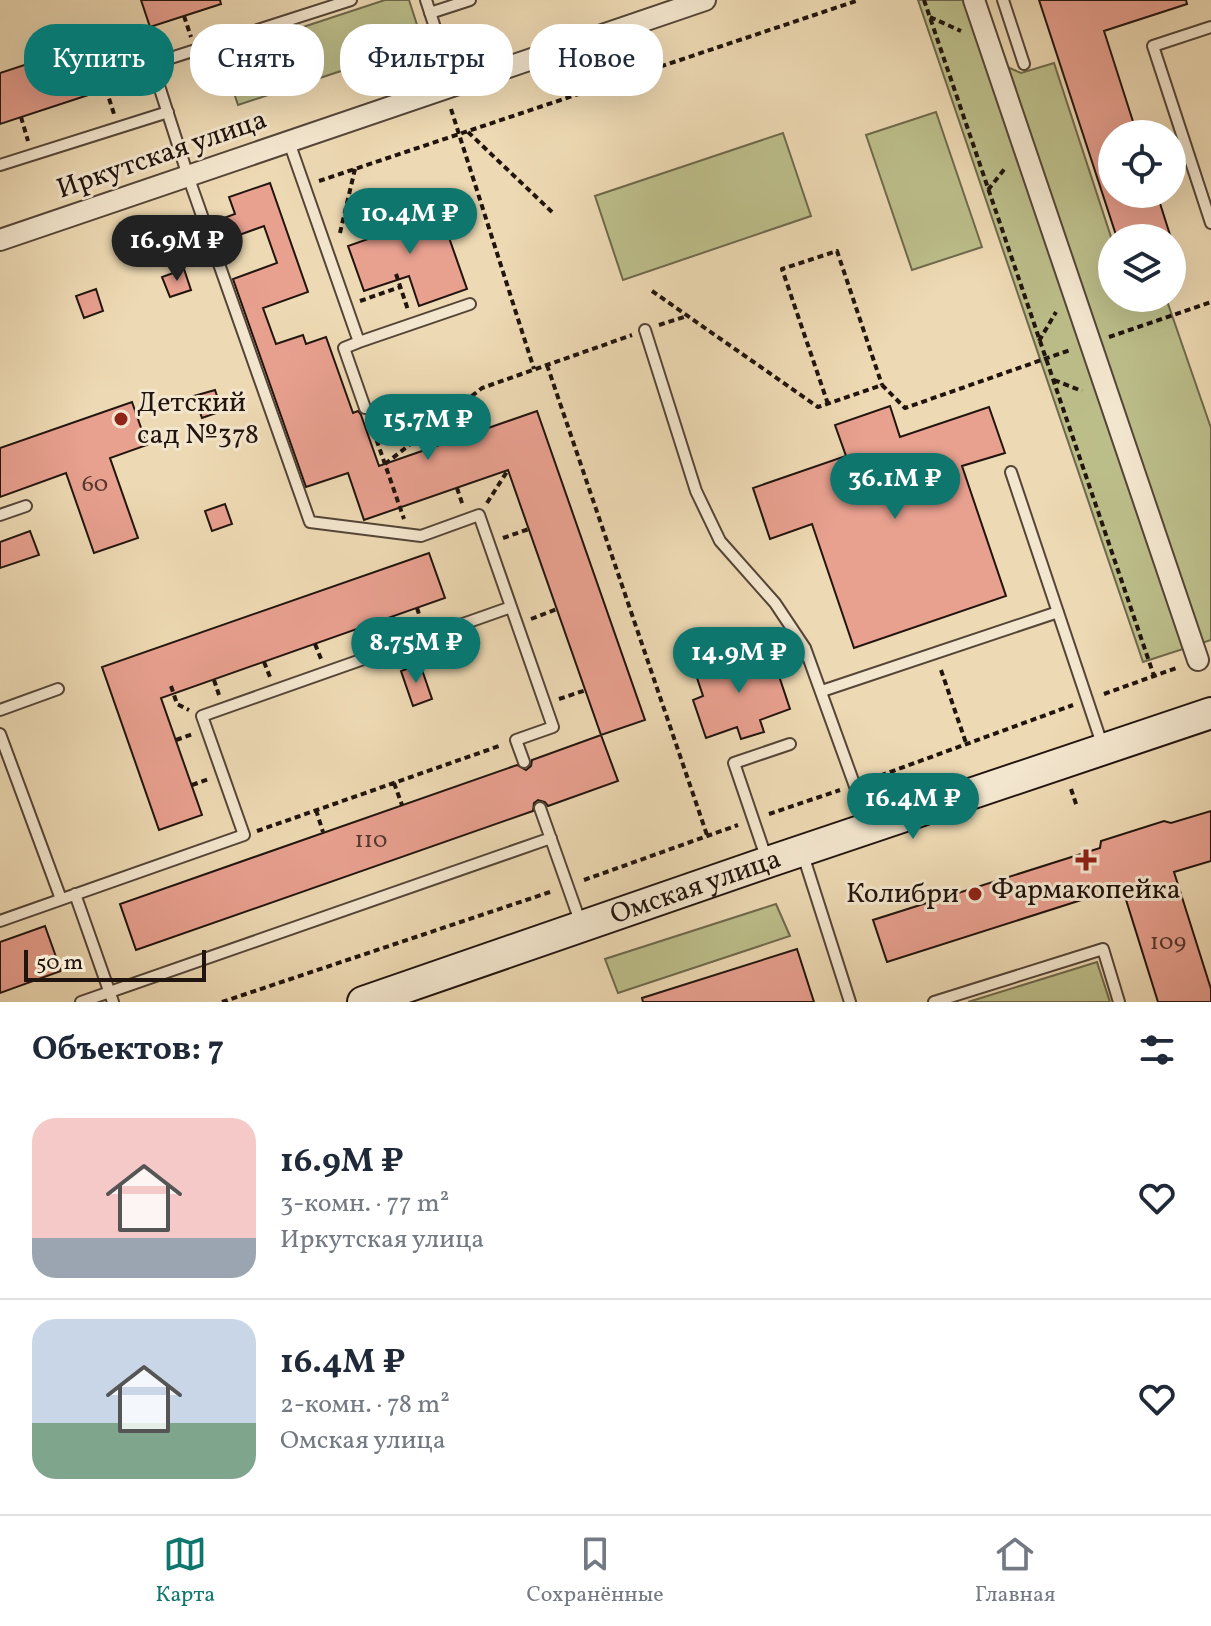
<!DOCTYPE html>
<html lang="ru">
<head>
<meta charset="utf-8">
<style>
	:root { --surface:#fff; --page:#f6f6f7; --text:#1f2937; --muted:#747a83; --line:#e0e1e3; --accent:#0f766e }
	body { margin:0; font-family:Vollkorn,serif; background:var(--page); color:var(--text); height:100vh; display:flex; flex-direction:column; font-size:30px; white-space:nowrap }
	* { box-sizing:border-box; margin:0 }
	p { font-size:26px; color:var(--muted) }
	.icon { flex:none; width:44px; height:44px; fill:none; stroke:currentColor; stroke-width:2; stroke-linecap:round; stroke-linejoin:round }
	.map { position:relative; height:1002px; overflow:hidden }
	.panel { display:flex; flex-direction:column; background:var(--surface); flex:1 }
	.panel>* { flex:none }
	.guide { position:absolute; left:24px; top:24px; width:800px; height:72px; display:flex; gap:16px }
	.fabs { position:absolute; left:1098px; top:120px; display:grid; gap:16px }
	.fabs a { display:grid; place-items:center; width:88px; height:88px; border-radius:50%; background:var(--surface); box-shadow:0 8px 32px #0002; font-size:40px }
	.scale { position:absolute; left:24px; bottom:20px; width:182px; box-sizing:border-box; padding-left:8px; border:4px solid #21140e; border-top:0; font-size:22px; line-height:28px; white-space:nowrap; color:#21140e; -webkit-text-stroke:6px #f3e6ce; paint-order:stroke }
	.price { position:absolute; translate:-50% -68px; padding:0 18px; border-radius:28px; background:var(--accent); color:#fff; font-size:26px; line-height:52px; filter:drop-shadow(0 2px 4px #0008) }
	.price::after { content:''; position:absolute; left:50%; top:48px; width:24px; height:18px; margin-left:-12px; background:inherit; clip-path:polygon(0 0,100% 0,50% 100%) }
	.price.active { background:#222; color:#fff }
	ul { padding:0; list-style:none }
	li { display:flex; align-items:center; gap:24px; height:200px; padding:0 32px }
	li+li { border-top:2px solid var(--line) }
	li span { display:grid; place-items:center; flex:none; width:224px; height:160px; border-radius:24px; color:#555 }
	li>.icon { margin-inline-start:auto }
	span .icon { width:96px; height:96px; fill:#fffc; stroke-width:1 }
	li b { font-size:34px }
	h2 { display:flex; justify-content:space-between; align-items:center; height:96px; padding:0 32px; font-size:34px }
	.chip { padding:0 28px; border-radius:32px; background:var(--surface); box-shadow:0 8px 32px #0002; font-size:28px; line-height:72px }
	.chip.active { background:var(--accent); color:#fff }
	.menu { display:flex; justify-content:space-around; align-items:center; height:112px; border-top:2px solid var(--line); background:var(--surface); font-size:22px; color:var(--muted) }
	.menu a { display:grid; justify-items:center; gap:4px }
	.menu .active { color:var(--accent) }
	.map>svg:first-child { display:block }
	.green { fill:#bcbe8a; stroke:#6e694c; stroke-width:2 }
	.building { fill:#e8a08f; stroke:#21140e; stroke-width:2 }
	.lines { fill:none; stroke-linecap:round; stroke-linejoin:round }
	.lane-casing { stroke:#544537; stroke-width:14 }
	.street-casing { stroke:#544537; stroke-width:24 }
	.secondary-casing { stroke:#21140e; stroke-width:34 }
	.path { stroke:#21140e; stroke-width:4; stroke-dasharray:6 4; stroke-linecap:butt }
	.lane { stroke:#f3e6ce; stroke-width:10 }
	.street { stroke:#f3e6ce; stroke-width:20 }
	.secondary { stroke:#f3e6ce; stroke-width:30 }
	.poi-dot { fill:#8f2418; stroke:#f3e6ce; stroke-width:3 }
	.labels { text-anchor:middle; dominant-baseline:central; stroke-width:6; stroke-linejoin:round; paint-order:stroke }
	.number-label { font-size:24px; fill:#53372e }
	.street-label { font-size:28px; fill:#21140e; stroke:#f3e6ce }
	.poi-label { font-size:28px; fill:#21140e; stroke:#f3e6ce; text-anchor:start }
</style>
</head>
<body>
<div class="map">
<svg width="1211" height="1002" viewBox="0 0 1211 1002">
	<rect width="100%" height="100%" fill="#edd9b3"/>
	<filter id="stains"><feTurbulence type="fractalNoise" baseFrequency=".0025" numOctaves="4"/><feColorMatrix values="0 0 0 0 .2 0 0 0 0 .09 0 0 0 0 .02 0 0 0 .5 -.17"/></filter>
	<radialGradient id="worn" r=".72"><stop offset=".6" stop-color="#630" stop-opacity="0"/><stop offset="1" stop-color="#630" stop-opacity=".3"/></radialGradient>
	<path class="green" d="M385,0H409L419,31L346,55L350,68L238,105L221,54Z
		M918,0H981L1005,66L1021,73L1054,63L1112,240V298H1166L1211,428V640L1143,662Z
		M936,112L982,247L912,270L866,135Z
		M783,133L811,216L623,280L595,196Z
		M776,904L790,936L618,993L605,959Z
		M1097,962L1110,1002H968Z"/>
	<path class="building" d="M141,0H220L221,4L150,27Z
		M1039,0H1186L1187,4L1104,31L1137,134H1112V194H1157L1171,238H1117Z
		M122,33L137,79L0,124V73Z
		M270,183L308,292L263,308L276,344L303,335L306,344L326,337L353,413L358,411L361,415L379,466L537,411L645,720L601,735L508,470L364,520L348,473L306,487L233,279L277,263L264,226L220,242L213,222L235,214L229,197Z
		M439,209L467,289L419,306L409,276L364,291L348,246L371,238L366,226L411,211L414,218Z
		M184,269L191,290L170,297L162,277Z
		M96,289L103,311L84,318L76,296Z
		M215,390L222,411L202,418L194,396Z
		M132,402L147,445L110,458L138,538L94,553L66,473L0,497V448Z
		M890,406L900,437L989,407L1005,453L962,466L1006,596L854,648L812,524L770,539L753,488L846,456L835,425Z
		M225,504L232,524L212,531L205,511Z
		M30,531L39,555L0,568V542Z
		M429,553L445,598L161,698L202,815L159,830L102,667Z
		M760,647L770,676L778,673L790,709L760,720L764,732L741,739L737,727L706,738L693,700L703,696L694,669Z
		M420,664L432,699L413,706L401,671Z
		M601,735L618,781L548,806L545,802L538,800L534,803L533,811L136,950L120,904L517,765L526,770L531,766L532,760Z
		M1211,811V861L1174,872L1211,989V1002H1158L1122,887L887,962L873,920L1100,848L1101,841L1164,821L1171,823Z
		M45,926L61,971L0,993V942Z
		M797,949L814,1002H643L642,998Z"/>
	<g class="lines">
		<g class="lane-casing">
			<path id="lane" d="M351,0L152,64L188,176L310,522L421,536L479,515L553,727L516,740L524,762
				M426,0L454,86
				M1003,0L1024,64
				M430,13L470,0
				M1211,27L1153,46L1211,223
				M289,142L359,342L470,304
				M0,165L168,112
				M645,330L696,491L720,541L775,603L805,648L869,825
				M359,342L344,348L365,408
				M1011,472L1103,747
				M0,515L26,506
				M822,691L1058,612
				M0,710L58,689
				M0,734L61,899
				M540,808L581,924
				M803,855L850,1002
				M767,860L734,763L790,744
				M75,894L113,1002
				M0,921L244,835L202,716L511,607
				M81,1002L551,838
				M934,1002L1103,949L1119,1002"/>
		</g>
		<g class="street-casing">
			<path id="street" d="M974,0L1198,660
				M0,240L705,0"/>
		</g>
		<g class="secondary-casing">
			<g id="secondary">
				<path id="s1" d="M363,1002L768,862L1211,713"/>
			</g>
		</g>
		<path class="path" d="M924,0L1154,676
			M184,16L191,37
			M930,17L961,31
			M106,89L114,114
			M451,109L534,369
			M21,117L28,141
			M468,132L552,212
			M319,181L859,0
			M988,190L1006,167
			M340,233L355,169
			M396,274L408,310
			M652,291L818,407L882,385L905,408L1070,350
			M360,301L400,287
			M659,325L687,316
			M1109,337L1211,302
			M1039,341L1056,312
			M547,365L707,835
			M1054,380L1082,391
			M828,404L782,269L837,251L882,385
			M370,421L404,519
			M385,464L482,388L632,335
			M457,488L463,506
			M487,503L508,470
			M503,538L529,529
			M417,608L422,623
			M531,619L557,609
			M366,626L372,641
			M315,644L321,659
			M264,662L270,677
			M941,670L966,743
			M214,680L219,695
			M171,686L177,704L189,710
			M1104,694L1179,667
			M559,699L586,690
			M176,740L193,734
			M871,779L1073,705
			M394,783L402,805
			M192,785L209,779
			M1071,789L1077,807
			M316,810L323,832
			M769,814L840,790
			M257,831L502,745
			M584,880L738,825
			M222,1002L553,891"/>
		<use href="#lane" class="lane"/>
		<use href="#street" class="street"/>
		<use href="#secondary" class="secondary"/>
	</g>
	<g class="poi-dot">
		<circle cx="121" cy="419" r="8"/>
		<path d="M1082 848h8v8h8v8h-8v8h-8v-8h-8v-8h8z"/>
		<circle cx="975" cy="894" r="8"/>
	</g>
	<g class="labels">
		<g class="number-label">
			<text x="95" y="485">60</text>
			<text x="371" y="841">110</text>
			<text x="1168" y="943">109</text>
		</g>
		<g class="street-label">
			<text transform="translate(162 155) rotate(-19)">Иркутская улица</text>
			<text stroke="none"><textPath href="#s1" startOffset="352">Омская улица</textPath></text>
		</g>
		<g class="poi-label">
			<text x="137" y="403">Детский<tspan x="137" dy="32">сад №378</tspan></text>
			<text x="1086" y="890" text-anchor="middle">Фармакопейка</text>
			<text x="959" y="894" text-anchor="end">Колибри</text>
		</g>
	</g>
	<rect width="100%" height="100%" filter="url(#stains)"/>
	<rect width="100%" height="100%" fill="url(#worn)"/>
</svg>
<div class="fabs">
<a><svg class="icon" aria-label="locate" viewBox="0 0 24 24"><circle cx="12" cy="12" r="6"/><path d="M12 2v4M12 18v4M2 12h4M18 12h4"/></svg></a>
<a><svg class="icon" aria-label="layers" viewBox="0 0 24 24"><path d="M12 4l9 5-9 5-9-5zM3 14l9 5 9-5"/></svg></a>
</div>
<div class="scale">50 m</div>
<b class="price" style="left:410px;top:256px">10.4M ₽</b>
<b class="price active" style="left:177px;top:283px">16.9M ₽</b>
<b class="price" style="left:428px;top:462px">15.7M ₽</b>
<b class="price" style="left:895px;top:521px">36.1M ₽</b>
<b class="price" style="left:416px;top:685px">8.75M ₽</b>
<b class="price" style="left:739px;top:695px">14.9M ₽</b>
<b class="price" style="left:913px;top:841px">16.4M ₽</b>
<div class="guide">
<a class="chip active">Купить</a>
<a class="chip">Снять</a>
<a class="chip">Фильтры</a>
<a class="chip">Новое</a>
</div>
</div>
<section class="panel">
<h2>Объектов: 7<svg class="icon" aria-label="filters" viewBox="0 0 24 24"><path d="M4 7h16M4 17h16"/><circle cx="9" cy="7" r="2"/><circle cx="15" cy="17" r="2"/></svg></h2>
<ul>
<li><span style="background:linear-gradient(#f6c9c9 75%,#9aa5b1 0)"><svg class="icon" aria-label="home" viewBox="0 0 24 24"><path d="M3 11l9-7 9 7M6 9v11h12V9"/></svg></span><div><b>16.9M ₽</b><p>3-комн. · 77 m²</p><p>Иркутская улица</p></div><svg class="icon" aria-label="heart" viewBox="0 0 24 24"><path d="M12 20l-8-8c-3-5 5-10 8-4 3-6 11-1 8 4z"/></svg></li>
<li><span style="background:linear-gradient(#c9d6e8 65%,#7fa58c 0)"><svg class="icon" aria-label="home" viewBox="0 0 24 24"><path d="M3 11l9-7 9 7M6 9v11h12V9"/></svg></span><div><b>16.4M ₽</b><p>2-комн. · 78 m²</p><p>Омская улица</p></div><svg class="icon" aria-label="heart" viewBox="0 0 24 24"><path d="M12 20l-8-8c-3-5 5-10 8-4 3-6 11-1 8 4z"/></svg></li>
</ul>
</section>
<nav class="menu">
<a class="active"><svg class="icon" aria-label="map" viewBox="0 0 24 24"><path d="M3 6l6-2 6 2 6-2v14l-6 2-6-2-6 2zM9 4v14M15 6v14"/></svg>Карта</a>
<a><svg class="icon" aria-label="saved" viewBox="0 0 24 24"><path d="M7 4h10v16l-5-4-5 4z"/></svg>Сохранённые</a>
<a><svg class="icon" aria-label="home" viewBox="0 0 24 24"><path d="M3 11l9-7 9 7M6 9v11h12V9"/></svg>Главная</a>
</nav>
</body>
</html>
